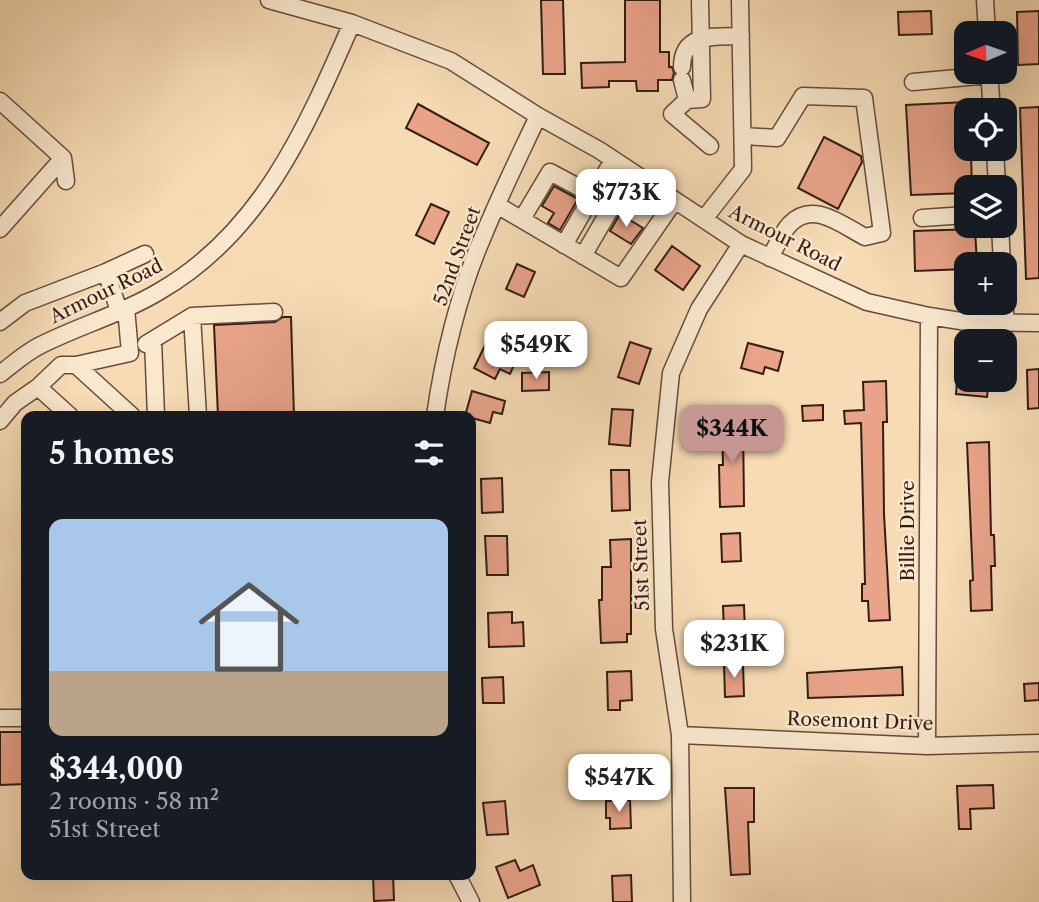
<!DOCTYPE html>
<html lang="en">
<head>
<meta charset="utf-8">
<style>
	:root { --surface:#171b24; --page:#242831; --text:#f1f3f6; --muted:#9ea1a6; --line:#363941; --accent:#c59692 }
	body { margin:0; font-family:"Libre Caslon Text",serif; background:var(--page); color:var(--text); height:100vh; display:flex; flex-direction:column; font-size:26px; white-space:nowrap }
	* { box-sizing:border-box; margin:0 }
	p { font-size:23px; color:var(--muted) }
	.icon { flex:none; width:38px; height:38px; fill:none; stroke:currentColor; stroke-width:2; stroke-linecap:round; stroke-linejoin:round }
	.map { position:relative; flex:1; overflow:hidden }
	.panel { position:absolute; left:21px; top:411px; width:455px; height:469px; display:flex; flex-direction:column; background:var(--surface); border-radius:14px; box-shadow:0 7px 28px #0002 }
	.panel>* { flex:none }
	.needle { width:46px; rotate:268deg }
	.tools { position:absolute; left:954px; top:21px; display:grid; gap:14px }
	.tools a { display:grid; place-items:center; width:63px; height:63px; border-radius:14px; background:var(--surface); box-shadow:0 7px 28px #0002; font-size:35px }
	.price { position:absolute; translate:-50% -60px; padding:0 16px; border-radius:14px; background:#fff; color:#222; font-size:23px; line-height:46px; filter:drop-shadow(0 2px 4px #0008) }
	.price::after { content:''; position:absolute; left:50%; top:42px; width:21px; height:16px; margin-left:-10px; background:inherit; clip-path:polygon(0 0,100% 0,50% 100%) }
	.price.active { background:var(--accent); color:#111 }
	ul { padding:0; list-style:none }
	li { display:grid; align-content:center; gap:14px; height:371px; padding:0 28px }
	li+li { border-top:2px solid var(--line) }
	li span { display:grid; place-items:center; height:217px; border-radius:14px; color:#555 }
	li>.icon { margin-inline-start:auto }
	span .icon { width:126px; height:126px; fill:#fffc; stroke-width:1 }
	li b { font-size:30px }
	h2 { display:flex; justify-content:space-between; align-items:center; height:84px; padding:0 28px; font-size:30px }
	.map>svg:first-child { display:block }
	.building { fill:#e8a389; stroke:#341d15; stroke-width:2 }
	.lines { fill:none; stroke-linecap:round; stroke-linejoin:round }
	.minor-casing { stroke:#644c3d; stroke-width:19 }
	.minor { stroke:#f9e8ce; stroke-width:16 }
	.labels { text-anchor:middle; dominant-baseline:central; stroke-width:5; stroke-linejoin:round; paint-order:stroke }
	.street-label { font-size:19px; fill:#341d15; stroke:#f9e8ce }
</style>
</head>
<body>
<div class="map">
<svg width="1039" height="902" viewBox="0 0 1039 902">
	<rect width="100%" height="100%" fill="#f6dbb4"/>
	<filter id="stains"><feTurbulence type="fractalNoise" baseFrequency=".00286" numOctaves="4"/><feColorMatrix values="0 0 0 0 .2 0 0 0 0 .09 0 0 0 0 .02 0 0 0 .5 -.17"/></filter>
	<radialGradient id="worn" r=".72"><stop offset=".6" stop-color="#630" stop-opacity="0"/><stop offset="1" stop-color="#630" stop-opacity=".3"/></radialGradient>
	<path class="building" d="M541,0H563L565,74H543Z
		M625,0H660V52H669V67H672L674,73L672,80H658V91H637L636,81H609V87L582,88L581,63L625,62Z
		M931,11L932,34L899,35L898,12Z
		M1039,11V64L1018,65L1017,12Z
		M966,102V154H971L972,187H966V193L911,195L906,105Z
		M418,104L489,143L477,165L406,128Z
		M1039,107V278L1026,279L1020,108Z
		M824,137L861,156L862,162L838,209L798,188Z
		M554,186L578,199L560,230L548,223L554,213L542,206Z
		M431,204L449,212L434,244L416,235Z
		M620,214L643,228L631,244L610,231Z
		M975,229L977,264H966V269L915,271L914,231Z
		M672,246L700,266L683,290L655,270Z
		M517,264L535,272L524,297L506,289Z
		M283,317H291L294,416H218L214,325L275,322Z
		M487,341L518,356L510,374L500,369L495,379L474,368Z
		M630,342L651,349L639,384L618,377Z
		M748,343L783,352L778,371L765,367L763,374L741,368Z
		M1039,369V408L1028,409L1027,370Z
		M549,372V390L522,391V373Z
		M957,380H989L987,397L956,394Z
		M886,381L887,422H883L884,514L890,620L869,621L868,601H862V584H865L861,423L845,424L844,411L864,410L863,382Z
		M472,391L505,401L502,414L493,412L490,423L465,416Z
		M823,405V420L803,421L802,406Z
		M612,409L633,410L630,446L609,444Z
		M743,420L744,506L720,507L719,465H723L722,421Z
		M989,442L991,535H994L995,566H991L992,610L971,611L970,581L973,580L967,443Z
		M611,470H629L630,510L612,511Z
		M502,478L503,512L482,513L481,479Z
		M740,533L741,561L722,562L721,534Z
		M485,536H507L508,575H487Z
		M631,539V634H627V642L601,643L599,600H602V567H611L610,540Z
		M744,605L745,632L724,633L723,606Z
		M512,612V623L523,622L524,646L489,647L488,613Z
		M724,664H743L744,696L725,697Z
		M902,667L903,695L808,698L807,673Z
		M631,671L632,700L620,701V710H608L607,672Z
		M503,677L504,703H483L482,678Z
		M1039,683V700L1025,701L1024,684Z
		M0,732H26V784L0,785Z
		M993,785L994,808L970,809L971,829H959L957,786Z
		M725,788H754V822H748L750,874L731,875Z
		M630,800L631,828L610,829V818H606V801Z
		M505,801L508,834L487,835L483,803Z
		M515,860L520,871L533,865L540,885L508,898L496,867Z
		M373,875H393L394,900L374,901Z
		M631,875L632,902H613L612,876Z"/>
	<g class="lines">
		<g class="minor-casing">
			<path id="minor" d="M269,0L352,23L451,61L538,116L599,150L741,244L867,302L929,316L967,322L1039,323
				M700,0L702,99L687,100L672,114L710,146
				M985,0L987,33
				M682,67C682,32 715,37 741,36
				M989,72L992,110
				M682,80L687,100
				M913,82L990,75
				M0,101L63,158L66,181
				M743,136L777,138L803,96L864,98L882,233L865,237C842,225 813,200 790,224C782,232 776,247 770,258
				M995,149L997,187
				M497,205L621,278L675,200
				M922,218L966,215
				M522,219L550,172L593,195
				M704,219L743,169L740,0
				M1000,226L1002,264
				M0,229L63,158
				M564,245L613,160
				M583,256L632,172
				M106,272L145,254
				M1004,300L1006,324
				M126,308L130,353L76,365L132,416
				M0,322L25,303L106,272L119,311
				M153,340L156,416
				M146,344L192,316
				M0,374C12,365 25,353 39,346C78,326 122,314 160,291C262,232 307,126 352,23
				M70,416L38,387L61,365H76
				M198,416L192,316L274,312
				M435,416C443,359 459,292 482,239C499,197 519,157 538,116
				M0,421L15,403L38,387
				M0,718H24L26,716
				M680,735L927,746L1039,743
				M927,746L929,316
				M457,875L471,902
				M682,902L680,735L664,629L660,482L671,373L699,309L741,244"/>
		</g>
		<use href="#minor" class="minor"/>
	</g>
	<g class="labels">
		<g class="street-label">
			<text transform="translate(785 238) rotate(27)">Armour Road</text>
			<text transform="translate(457 256) rotate(-70)">52nd Street</text>
			<text transform="translate(106 291) rotate(-26)">Armour Road</text>
			<text transform="translate(907 531) rotate(-90)">Billie Drive</text>
			<text transform="translate(641 565) rotate(-92)">51st Street</text>
			<text transform="translate(860 721) rotate(2)">Rosemont Drive</text>
		</g>
	</g>
	<rect width="100%" height="100%" filter="url(#stains)"/>
	<rect width="100%" height="100%" fill="url(#worn)"/>
</svg>
<div class="tools">
<a><svg class="needle" viewBox="-14 -14 28 28"><path d="M0-13l5 13h-10z" fill="#e53935"/><path d="M0 13l5-13h-10z" fill="#9ea1a6"/></svg></a>
<a><svg class="icon" aria-label="locate" viewBox="0 0 24 24"><circle cx="12" cy="12" r="6"/><path d="M12 2v4M12 18v4M2 12h4M18 12h4"/></svg></a>
<a><svg class="icon" aria-label="layers" viewBox="0 0 24 24"><path d="M12 4l9 5-9 5-9-5zM3 14l9 5 9-5"/></svg></a>
<a>+</a>
<a>−</a>
</div>
<b class="price" style="left:626px;top:229px">$773K</b>
<b class="price" style="left:536px;top:381px">$549K</b>
<b class="price active" style="left:732px;top:465px">$344K</b>
<b class="price" style="left:734px;top:680px">$231K</b>
<b class="price" style="left:619px;top:814px">$547K</b>
<section class="panel">
<h2>5 homes<svg class="icon" aria-label="filters" viewBox="0 0 24 24"><path d="M4 7h16M4 17h16"/><circle cx="9" cy="7" r="2"/><circle cx="15" cy="17" r="2"/></svg></h2>
<ul>
<li><span style="background:linear-gradient(#a9c7e8 70%,#b9a48a 0)"><svg class="icon" aria-label="home" viewBox="0 0 24 24"><path d="M3 11l9-7 9 7M6 9v11h12V9"/></svg></span><div><b>$344,000</b><p>2 rooms · 58 m²</p><p>51st Street</p></div></li>
</ul>
</section>
</div>
</body>
</html>
